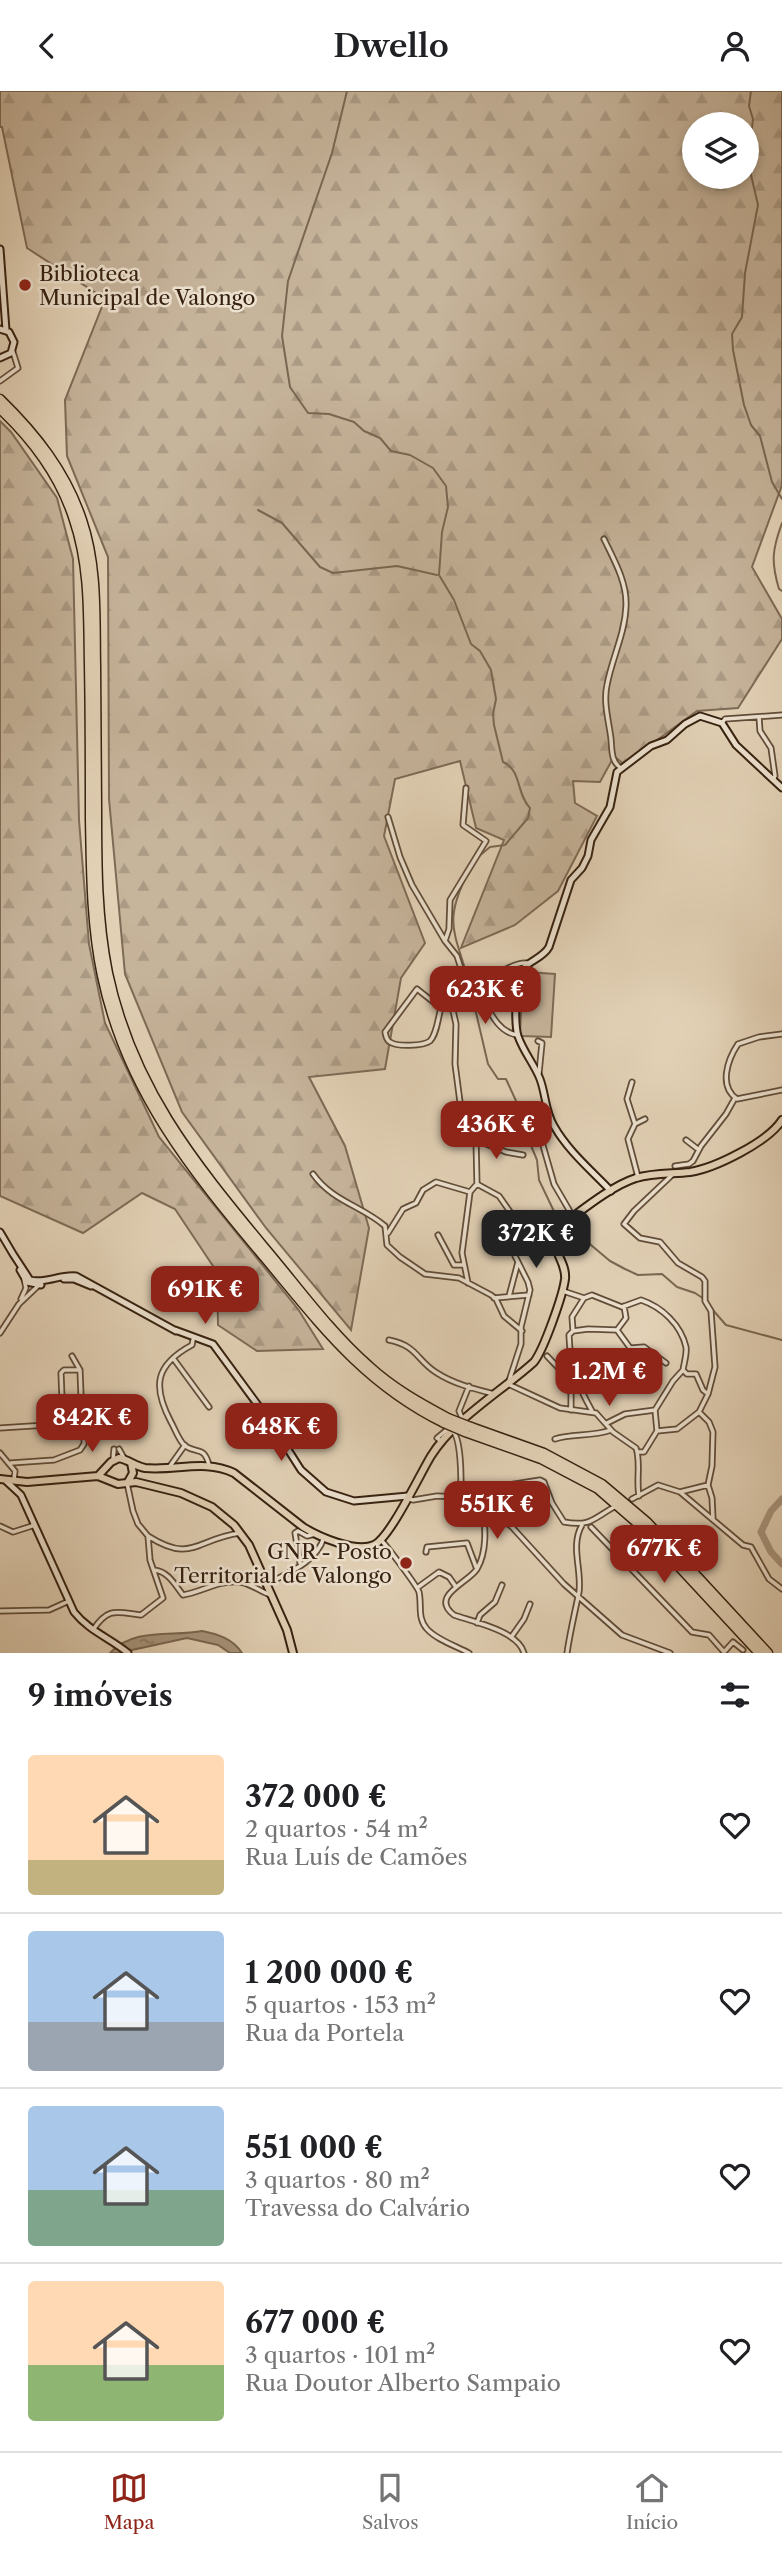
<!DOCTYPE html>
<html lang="pt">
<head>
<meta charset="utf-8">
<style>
	:root { --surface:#fff; --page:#f6f6f6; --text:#202124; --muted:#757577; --line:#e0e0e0; --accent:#8f2418 }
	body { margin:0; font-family:"Libre Caslon Text",serif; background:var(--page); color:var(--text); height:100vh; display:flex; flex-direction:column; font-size:26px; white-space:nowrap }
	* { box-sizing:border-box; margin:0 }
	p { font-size:23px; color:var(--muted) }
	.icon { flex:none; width:38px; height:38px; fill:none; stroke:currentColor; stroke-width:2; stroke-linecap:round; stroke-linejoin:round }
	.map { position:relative; height:1562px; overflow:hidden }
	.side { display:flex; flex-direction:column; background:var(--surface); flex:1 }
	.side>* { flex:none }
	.tools { position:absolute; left:682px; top:21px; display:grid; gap:14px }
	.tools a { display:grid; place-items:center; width:77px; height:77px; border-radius:50%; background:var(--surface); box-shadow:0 4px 10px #0003; font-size:35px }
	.price { position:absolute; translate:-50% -60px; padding:0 16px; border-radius:14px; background:var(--accent); color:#fff; font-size:23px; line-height:46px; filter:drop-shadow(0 2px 4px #0008) }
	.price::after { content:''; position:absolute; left:50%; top:42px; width:21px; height:16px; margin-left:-10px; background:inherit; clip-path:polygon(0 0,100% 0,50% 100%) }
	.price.active { background:#222; color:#fff }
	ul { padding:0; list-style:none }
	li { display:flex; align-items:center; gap:21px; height:175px; padding:0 28px }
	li+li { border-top:2px solid var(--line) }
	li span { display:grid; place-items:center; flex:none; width:196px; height:140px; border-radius:7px; color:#555 }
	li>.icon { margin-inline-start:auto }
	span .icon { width:84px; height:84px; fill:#fffc; stroke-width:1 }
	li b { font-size:30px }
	h2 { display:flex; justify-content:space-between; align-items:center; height:84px; padding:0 28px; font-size:30px }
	header { display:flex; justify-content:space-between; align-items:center; height:91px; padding:0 28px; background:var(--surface); font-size:32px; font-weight:600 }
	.menu { display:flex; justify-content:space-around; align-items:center; height:98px; border-top:2px solid var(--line); background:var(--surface); font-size:19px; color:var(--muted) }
	.menu a { display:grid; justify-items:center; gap:4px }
	.menu .active { color:var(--accent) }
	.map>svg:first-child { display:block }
	.forest { fill:url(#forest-firs); stroke:#7e6a56; stroke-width:2; fill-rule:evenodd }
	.pitch { fill:#c6b49b; stroke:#7e6a56; stroke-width:2 }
	.water { fill:url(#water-ripples); stroke:#7a6752; stroke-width:2 }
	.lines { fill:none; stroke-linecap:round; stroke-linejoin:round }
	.stream { stroke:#7a6752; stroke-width:2 }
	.river { stroke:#a8967e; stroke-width:7 }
	.street-casing { stroke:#614d3a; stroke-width:7 }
	.secondary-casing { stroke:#362110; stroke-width:9 }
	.primary-casing { stroke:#362110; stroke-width:10 }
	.highway-casing { stroke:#362110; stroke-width:11 }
	.street { stroke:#ede2d0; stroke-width:3.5 }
	.secondary { stroke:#ede2d0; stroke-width:5 }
	.primary { stroke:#e3d2b7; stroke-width:6 }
	.highway { stroke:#e3d2b7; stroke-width:8 }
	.highway-bridge-casing { stroke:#362110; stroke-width:11; stroke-linecap:butt }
	.highway-bridge { stroke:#e3d2b7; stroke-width:8 }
	.poi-dot { fill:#8f2418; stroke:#ede2d0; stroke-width:2.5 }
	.labels { text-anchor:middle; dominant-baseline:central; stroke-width:5; stroke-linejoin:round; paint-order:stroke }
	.poi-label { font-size:21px; fill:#362110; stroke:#ede2d0; text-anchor:start }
</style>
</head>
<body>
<header><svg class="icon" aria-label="back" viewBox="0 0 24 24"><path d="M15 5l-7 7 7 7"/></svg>Dwello<svg class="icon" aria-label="person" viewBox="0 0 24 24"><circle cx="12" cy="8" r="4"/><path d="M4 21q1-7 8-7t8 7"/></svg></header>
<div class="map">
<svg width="782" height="1562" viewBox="0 0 782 1562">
	<defs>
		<pattern id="forest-firs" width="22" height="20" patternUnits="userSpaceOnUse" patternTransform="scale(1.75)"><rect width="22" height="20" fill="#c6b49b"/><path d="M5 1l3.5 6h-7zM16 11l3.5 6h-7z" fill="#ab9a84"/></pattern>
		<pattern id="water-ripples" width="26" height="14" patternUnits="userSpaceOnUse" patternTransform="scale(1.75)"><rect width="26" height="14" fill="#a8967e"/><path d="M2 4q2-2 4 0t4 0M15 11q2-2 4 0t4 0" fill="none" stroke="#8a7a66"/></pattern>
	</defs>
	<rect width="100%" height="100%" fill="#e3d2b7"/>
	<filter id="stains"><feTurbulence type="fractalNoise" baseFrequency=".00286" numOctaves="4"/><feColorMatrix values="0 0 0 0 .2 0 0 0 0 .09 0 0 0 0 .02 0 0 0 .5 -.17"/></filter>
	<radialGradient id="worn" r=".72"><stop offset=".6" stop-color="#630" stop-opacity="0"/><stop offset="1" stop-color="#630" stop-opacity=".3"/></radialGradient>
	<path class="forest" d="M0,0H782V394L752,476L782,528V548L738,617L697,620L624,673L616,667L612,669L600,691L573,690L575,712L597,725L558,800L515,834L461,857L504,749L476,737L460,670L395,688L384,745L425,852L401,887L385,978L309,986L345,1055L369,1137L351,1239L266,1137L182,1021L125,883L109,708L108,466L67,365L65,309L105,208L27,157L2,36H0ZM695,33H747V86H695Z
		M0,330L11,341L57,407L73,468L79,729L89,853L105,932L159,1046L298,1218L323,1258L257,1260L218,1234L217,1181L175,1118L142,1102L83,1142L0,1105Z"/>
	<path class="pitch" d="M526,881L555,883L551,946L521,945L520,942L523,884Z"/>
	<path class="water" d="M202,1540C218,1543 233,1548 242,1562H230L218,1554L187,1547L132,1559L130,1562H110C134,1536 173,1546 202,1540Z"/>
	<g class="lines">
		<path class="stream" d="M347,0L332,62L288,190L282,245L290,296L308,322L329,323L354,331L364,340L380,347L391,360L410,364L433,377L446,395L448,416L442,441L439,484L454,509L471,553L480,560L491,579L496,608L493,623L494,634L503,671C522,679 516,703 530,717L528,727L505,754L490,756L478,766
			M751,0L749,15L753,28L750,55L751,84L758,114L745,182L742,226L732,243L733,259L744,314L751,334L760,345L772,391L782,408
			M258,419L282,432L320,476L333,482L397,475L437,484
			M782,432C772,459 771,471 779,498L782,500
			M466,786C443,832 456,844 468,888
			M470,896L488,973L498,988H506L522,1023L527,1045L537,1069L539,1089L560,1133
			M563,1138L585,1149L610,1170L625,1178L638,1184L662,1183L677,1196L695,1202L704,1208
			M712,1218L726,1234L782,1249"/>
		<path class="river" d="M782,1408L771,1420L761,1441L771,1461L782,1473"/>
		<g class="street-casing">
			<path id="street" d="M0,290L18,277L13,261
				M604,448C614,469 627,491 626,515C625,543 612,567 607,594C603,611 609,631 611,648C612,659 611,671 621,677
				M759,626L760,640L771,657L775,685L773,689
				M722,632L725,628L782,624
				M388,726L400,766L412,794L445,850L457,865L466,893
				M445,850L449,838L450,809L486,750L463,734L466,697
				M501,883L509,901L517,905
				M477,898C491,889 510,871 527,872
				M441,917C438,926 437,943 430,950C423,955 397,956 390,951C386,949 386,945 385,941L417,898L441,917L453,918
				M782,943L759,946L738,953C728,968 718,995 737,1008L782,999
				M538,950L542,952L539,982
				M632,991L627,1008L635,1033
				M476,1049L506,1061L523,1064
				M686,1049L699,1059
				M542,1051L554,1093L572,1124
				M675,1075L689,1073L693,1070L701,1055L726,1023L735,1007
				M313,1083C332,1110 362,1115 385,1135L387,1154L400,1166L425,1183L459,1187L491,1204L496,1208L504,1225L522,1240
				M638,1086L628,1048L635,1033L645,1028
				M477,1093L499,1105L513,1125L517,1148L515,1165L528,1191L530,1199L521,1236V1253L508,1293L560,1317L596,1322L613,1341L636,1357C641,1371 636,1389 639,1405
				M477,1093L476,1049L472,1042L469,1019L460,1011L455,973L456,933L452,915L466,893L474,894C487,910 493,940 517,944
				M388,1142L403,1118L416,1112L423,1099L436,1091L470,1101
				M438,1144L454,1174H463
				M468,1192L462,1162L470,1101L477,1093
				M563,1200L584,1207L572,1226L573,1240L569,1244C570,1276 577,1293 592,1320
				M509,1205L518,1171
				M494,1207L529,1204
				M584,1207L592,1204L622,1216L641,1209C662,1216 681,1234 686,1256C687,1263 684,1272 683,1279
				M21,1208L26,1197L24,1188
				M617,1239L626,1227L624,1215
				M573,1240L588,1238L617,1239L636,1265L642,1266L644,1274L636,1276
				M0,1242L19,1213L39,1194
				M193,1249L192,1254C155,1274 152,1295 171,1331C175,1338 179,1350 185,1355C198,1363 204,1355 209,1374
				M389,1249C418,1255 416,1269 437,1282C454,1293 475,1298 494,1303
				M631,1257L644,1256L666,1272
				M547,1265L571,1290V1319
				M173,1267L209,1316
				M683,1279L687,1283H696L703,1299L708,1303
				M655,1319L657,1340
				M699,1321L709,1331L713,1341L712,1375L708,1394L712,1407L713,1428
				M463,1329L459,1320L469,1295
				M607,1332L625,1323L655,1319L673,1290L683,1279
				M0,1337L63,1333L61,1282L64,1279H80
				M453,1340C462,1350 461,1391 461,1406
				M555,1348C572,1342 592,1346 611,1339
				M441,1350L437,1347L449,1337
				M119,1358L124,1367
				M638,1361H644L657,1340L677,1338L699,1321L708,1303L715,1276L711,1220L705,1210V1190L702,1186L678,1172L660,1151L640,1147L624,1133L634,1120L672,1084
				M0,1362L15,1380L14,1388
				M113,1369L114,1358
				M11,1372L54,1369L80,1359L84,1353L85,1327L81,1305L80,1279L72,1265
				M170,1375L185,1354
				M680,1401L708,1394
				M407,1407L413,1409L437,1405L461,1406L473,1411L511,1435L564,1493L622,1544L670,1562
				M632,1408L658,1394L680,1401L743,1454L751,1456L769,1488L782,1498
				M482,1417C486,1436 487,1461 477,1478C468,1492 429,1505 454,1524C474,1531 518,1540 524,1562
				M482,1417L502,1395L540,1389L544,1391L552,1412L564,1431C592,1436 593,1427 616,1415
				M0,1435L13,1441L35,1434
				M591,1436L692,1541L709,1544L724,1561
				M148,1445C192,1473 196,1448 240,1442
				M381,1449C387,1455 417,1495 419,1501C422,1514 417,1527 427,1538C437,1549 456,1555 469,1562
				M426,1461L427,1456L467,1452L476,1476
				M300,1472L295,1442L298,1440L307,1445L315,1443
				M154,1479C168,1480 175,1494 183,1504C202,1501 218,1489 239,1491C251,1492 260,1501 271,1504
				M267,1493C288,1482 317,1471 324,1446
				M417,1497L439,1481L449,1486L456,1496
				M0,1520L49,1519L69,1510
				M477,1532L480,1524L495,1511L502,1494
				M93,1539C108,1516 116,1521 141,1524L163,1507L150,1469L148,1445L138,1433L133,1420L127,1392
				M512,1545L524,1528L530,1513
				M725,1560L733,1551L743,1559
				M567,1562C570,1541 575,1521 579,1501C582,1478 570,1455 582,1434"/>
		</g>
		<g class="secondary-casing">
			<path id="secondary" d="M0,158L6,239
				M0,238L9,241L14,251L11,262L0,267
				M611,1100C592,1080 568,1060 554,1035C545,1020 546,1004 540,988C534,973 523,960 518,945C514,932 516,898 519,885C524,870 542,869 549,856L571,789L582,777L588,765L591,749L610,716L617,681L651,655L667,649L685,633L700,625L722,632L736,654L782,697
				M0,1141L13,1163
				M13,1163L30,1189C46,1193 60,1183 76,1185L176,1240
				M20,1179L27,1191L41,1194
				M64,1188H74L91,1195
				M175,1239L213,1253L271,1332L301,1379L326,1401L354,1410L408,1405
				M6,1390L21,1404L74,1521C89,1540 110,1547 128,1562"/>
		</g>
		<g class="primary-casing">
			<path id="primary" d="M98,1385L111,1371L119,1367C129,1369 135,1375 145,1377C176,1380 205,1368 234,1382L303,1436C319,1446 356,1462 374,1454C390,1447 420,1383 431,1365C454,1328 502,1300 534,1271C544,1258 563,1204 565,1188C567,1168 545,1155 559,1136C581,1120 611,1095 636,1087C653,1082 672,1083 690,1081C715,1077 768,1051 782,1029
				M0,1388L27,1391L98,1385L118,1393L136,1391L181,1402L212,1416L234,1434L249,1454L287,1539L293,1562
				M128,1391L133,1382L131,1372"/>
		</g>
		<g class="highway-casing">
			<path id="highway" d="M0,308C36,343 66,381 82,429C98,476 95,527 96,575C96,623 97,670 97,717C97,772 97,828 108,882C132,995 192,1069 264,1156C298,1196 330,1241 369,1275C393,1297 420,1312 448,1327
				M0,318C33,349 60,385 74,429C90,476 88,525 89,574C90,625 90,676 90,727C91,780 91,833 102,885C126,999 191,1079 264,1166C320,1233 363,1292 444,1332
				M471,1336L544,1362L602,1393L647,1431L768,1562
				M465,1341L541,1368L598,1398L644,1438L759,1562"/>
		</g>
		<use href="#street" class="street"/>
		<use href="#secondary" class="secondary"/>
		<use href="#primary" class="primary"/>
		<use href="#highway" class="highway"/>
		<g class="highway-bridge-casing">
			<path id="highway-bridge" d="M448,1327L471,1336
				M444,1332L465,1341"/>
		</g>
		<use href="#highway-bridge" class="highway-bridge"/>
	</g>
	<g class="poi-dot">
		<circle cx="25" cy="194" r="7"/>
		<circle cx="406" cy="1472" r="7"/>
	</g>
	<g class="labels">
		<g class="poi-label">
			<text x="39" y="182">Biblioteca<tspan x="39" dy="24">Municipal de Valongo</tspan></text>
			<text x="392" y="1460" text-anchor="end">GNR - Posto<tspan x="392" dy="24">Territorial de Valongo</tspan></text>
		</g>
	</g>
	<rect width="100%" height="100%" filter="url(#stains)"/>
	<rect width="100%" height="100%" fill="url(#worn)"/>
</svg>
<div class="tools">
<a><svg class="icon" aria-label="layers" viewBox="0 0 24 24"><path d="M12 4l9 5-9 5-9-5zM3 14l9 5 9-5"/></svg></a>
</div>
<b class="price" style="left:485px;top:935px">623K €</b>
<b class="price" style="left:496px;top:1070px">436K €</b>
<b class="price active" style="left:536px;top:1179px">372K €</b>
<b class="price" style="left:205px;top:1235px">691K €</b>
<b class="price" style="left:609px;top:1317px">1.2M €</b>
<b class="price" style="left:92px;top:1363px">842K €</b>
<b class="price" style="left:281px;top:1372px">648K €</b>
<b class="price" style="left:497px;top:1450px">551K €</b>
<b class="price" style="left:664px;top:1494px">677K €</b>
</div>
<section class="side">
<h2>9 imóveis<svg class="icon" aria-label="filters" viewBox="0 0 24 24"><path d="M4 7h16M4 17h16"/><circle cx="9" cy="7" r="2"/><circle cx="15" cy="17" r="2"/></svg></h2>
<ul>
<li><span style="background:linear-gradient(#ffd9b3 75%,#c2b280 0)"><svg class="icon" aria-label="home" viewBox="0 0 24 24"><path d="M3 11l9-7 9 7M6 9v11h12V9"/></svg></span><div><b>372 000 €</b><p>2 quartos · 54 m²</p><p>Rua Luís de Camões</p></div><svg class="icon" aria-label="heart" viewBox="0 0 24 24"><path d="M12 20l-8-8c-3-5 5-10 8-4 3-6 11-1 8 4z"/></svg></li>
<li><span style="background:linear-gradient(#a9c7e8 65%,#9aa5b1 0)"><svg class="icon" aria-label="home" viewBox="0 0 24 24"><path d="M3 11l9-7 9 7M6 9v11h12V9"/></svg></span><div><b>1 200 000 €</b><p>5 quartos · 153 m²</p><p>Rua da Portela</p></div><svg class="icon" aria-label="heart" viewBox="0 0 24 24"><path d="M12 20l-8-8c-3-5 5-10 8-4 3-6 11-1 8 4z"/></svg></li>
<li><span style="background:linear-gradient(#a9c7e8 60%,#7fa58c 0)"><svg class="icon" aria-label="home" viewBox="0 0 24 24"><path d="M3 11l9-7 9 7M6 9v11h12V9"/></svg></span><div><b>551 000 €</b><p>3 quartos · 80 m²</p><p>Travessa do Calvário</p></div><svg class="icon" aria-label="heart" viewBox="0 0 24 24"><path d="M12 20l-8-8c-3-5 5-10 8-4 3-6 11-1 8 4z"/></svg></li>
<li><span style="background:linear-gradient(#ffd9b3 60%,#8fb573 0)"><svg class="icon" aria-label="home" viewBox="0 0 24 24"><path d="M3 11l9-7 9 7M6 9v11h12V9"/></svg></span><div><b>677 000 €</b><p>3 quartos · 101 m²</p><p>Rua Doutor Alberto Sampaio</p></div><svg class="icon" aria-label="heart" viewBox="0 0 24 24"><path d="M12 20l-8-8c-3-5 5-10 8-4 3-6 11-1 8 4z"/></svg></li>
</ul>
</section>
<nav class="menu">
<a class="active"><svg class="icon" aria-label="map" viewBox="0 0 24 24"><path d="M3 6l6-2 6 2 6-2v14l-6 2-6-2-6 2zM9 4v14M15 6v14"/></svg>Mapa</a>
<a><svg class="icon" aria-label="saved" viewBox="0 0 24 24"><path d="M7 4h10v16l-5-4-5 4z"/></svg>Salvos</a>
<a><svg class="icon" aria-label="home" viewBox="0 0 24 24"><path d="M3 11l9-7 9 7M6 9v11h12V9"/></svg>Início</a>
</nav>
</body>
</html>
